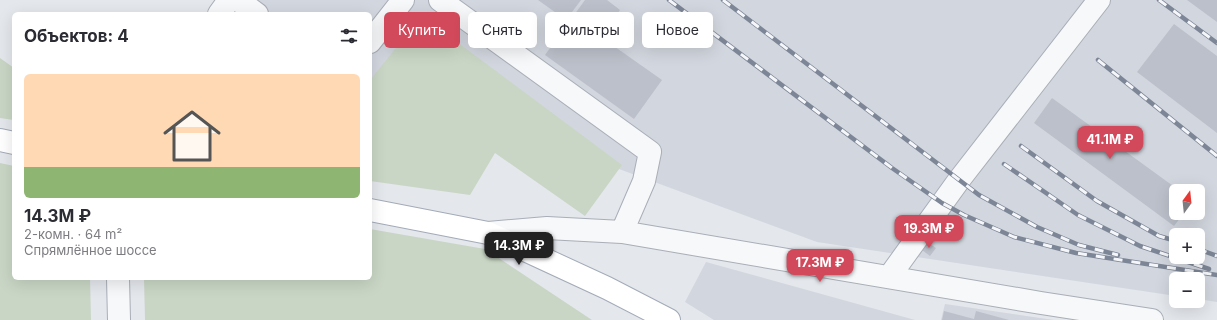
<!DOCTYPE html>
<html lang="ru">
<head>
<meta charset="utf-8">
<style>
	:root { --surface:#fff; --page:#f2f2f3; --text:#2b2b33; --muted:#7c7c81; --line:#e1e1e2; --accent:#d1495b }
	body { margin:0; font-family:Inter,sans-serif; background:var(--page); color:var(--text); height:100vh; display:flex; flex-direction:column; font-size:15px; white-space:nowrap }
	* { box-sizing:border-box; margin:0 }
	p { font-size:13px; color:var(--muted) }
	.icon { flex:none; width:22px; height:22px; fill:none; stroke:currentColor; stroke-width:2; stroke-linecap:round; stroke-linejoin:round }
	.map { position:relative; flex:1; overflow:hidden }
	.drawer { position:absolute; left:12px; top:12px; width:360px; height:268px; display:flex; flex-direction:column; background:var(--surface); border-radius:6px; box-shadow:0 4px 16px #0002 }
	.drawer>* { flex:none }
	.guide { position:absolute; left:384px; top:12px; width:380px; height:36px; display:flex; gap:8px }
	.needle { width:26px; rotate:15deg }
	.buttons { position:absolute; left:1169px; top:184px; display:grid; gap:8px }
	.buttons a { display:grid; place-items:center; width:36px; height:36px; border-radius:6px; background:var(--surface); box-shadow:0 4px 16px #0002; font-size:20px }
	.price { position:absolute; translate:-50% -34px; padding:0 9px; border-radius:8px; background:var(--accent); color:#fff; font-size:13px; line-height:26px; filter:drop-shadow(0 1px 2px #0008) }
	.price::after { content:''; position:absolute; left:50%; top:24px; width:12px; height:9px; margin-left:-6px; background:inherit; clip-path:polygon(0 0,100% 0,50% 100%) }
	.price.on { background:#222; color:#fff }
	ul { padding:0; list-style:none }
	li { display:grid; align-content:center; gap:8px; height:212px; padding:0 12px }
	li+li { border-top:1px solid var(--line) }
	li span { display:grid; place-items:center; height:124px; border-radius:6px; color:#555 }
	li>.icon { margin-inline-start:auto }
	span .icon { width:72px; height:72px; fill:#fffc; stroke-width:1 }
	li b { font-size:17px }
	h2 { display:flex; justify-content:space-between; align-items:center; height:48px; padding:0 12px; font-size:17px }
	.pill { padding:0 14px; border-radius:6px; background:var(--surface); box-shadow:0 4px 16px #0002; font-size:14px; line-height:36px }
	.pill.on { background:var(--accent); color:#fff }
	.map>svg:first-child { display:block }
	.built { fill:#d2d6de; fill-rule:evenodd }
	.green { fill:#c9d6c5 }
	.building { fill:#bbc0ca }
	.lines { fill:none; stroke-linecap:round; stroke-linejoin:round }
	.minor-casing { stroke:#a9aeb7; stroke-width:24 }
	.major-casing { stroke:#a3abb8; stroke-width:24 }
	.minor { stroke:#f7f8fa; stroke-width:22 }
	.major { stroke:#fff; stroke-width:22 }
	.rail-casing { stroke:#7d8696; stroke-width:4.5 }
	.rail { stroke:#f4f6f9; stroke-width:3; stroke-dasharray:9; stroke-linecap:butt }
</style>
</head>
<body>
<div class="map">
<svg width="1217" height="320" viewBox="0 0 1217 320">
	<rect width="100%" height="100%" fill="#e4e7ec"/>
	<path class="built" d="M236,0H1217V302L1198,299V279H1176V296L817,242L370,77V14H256ZM1176,191H1198V213H1176ZM1176,235H1198V257H1176Z
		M706,262L915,320H714L685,302Z
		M945,304L1054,320H941Z"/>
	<path class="green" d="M422,16L622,165L585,216L495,153L470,195L370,181V80Z
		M0,58L14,68V120L0,118Z
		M0,163L14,166V278H90L91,320H0Z
		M370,229L485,249L592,320H145L144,278H370Z"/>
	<path class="building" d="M538,0H581L566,20Z
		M585,0H607L620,10L601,37L662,80L634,119L545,55Z
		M1187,0H1217V22Z
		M1174,24L1217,56V133L1137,72Z
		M1052,98L1180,191H1176V213H1184L1174,226L1034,123Z
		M927,242L936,248L930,256L922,250Z
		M944,311L974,319L976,311L1009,320H942Z"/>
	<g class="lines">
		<g class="minor-casing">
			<path id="minor" d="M238,0L257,14
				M440,0L650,152L644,181L622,232
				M219,14L229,0
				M370,42L403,0
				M488,233L547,228L622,232L1041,303L1152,320
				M889,277L959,180L1099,0
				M118,278L119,320"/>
		</g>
		<g class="major-casing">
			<path id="major" d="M0,140L14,143
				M370,210L488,233L607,288L669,320"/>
		</g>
		<use href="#minor" class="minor"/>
		<use href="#major" class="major"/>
		<g class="rail-casing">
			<path id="rail" d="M669,0L892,168L942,203L964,215L1014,237L1076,253L1217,275
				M723,0L979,195L1037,227L1079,245L1118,255
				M1159,0L1217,43
				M1098,60L1217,156
				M1021,146L1097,201L1159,236L1176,241
				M1004,164L1078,215L1140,246L1209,269
				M1198,249L1217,256"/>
		</g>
		<use href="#rail" class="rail"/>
	</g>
</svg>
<div class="buttons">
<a><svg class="needle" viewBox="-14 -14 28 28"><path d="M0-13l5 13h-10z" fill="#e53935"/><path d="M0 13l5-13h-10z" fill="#7c7c81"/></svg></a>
<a>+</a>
<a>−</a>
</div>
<b class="price" style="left:1110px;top:160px">41.1M ₽</b>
<b class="price" style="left:929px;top:249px">19.3M ₽</b>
<b class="price on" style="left:519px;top:266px">14.3M ₽</b>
<b class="price" style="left:820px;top:283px">17.3M ₽</b>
<div class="guide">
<a class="pill on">Купить</a>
<a class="pill">Снять</a>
<a class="pill">Фильтры</a>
<a class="pill">Новое</a>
</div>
<section class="drawer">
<h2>Объектов: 4<svg class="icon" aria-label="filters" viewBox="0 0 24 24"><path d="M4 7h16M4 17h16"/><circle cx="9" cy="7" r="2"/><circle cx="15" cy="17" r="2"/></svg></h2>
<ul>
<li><span style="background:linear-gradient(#ffd9b3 75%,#8fb573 0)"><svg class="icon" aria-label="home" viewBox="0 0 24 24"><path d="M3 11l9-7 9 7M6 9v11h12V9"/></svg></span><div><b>14.3M ₽</b><p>2-комн. · 64 m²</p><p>Спрямлённое шоссе</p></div></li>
</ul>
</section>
</div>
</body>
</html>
